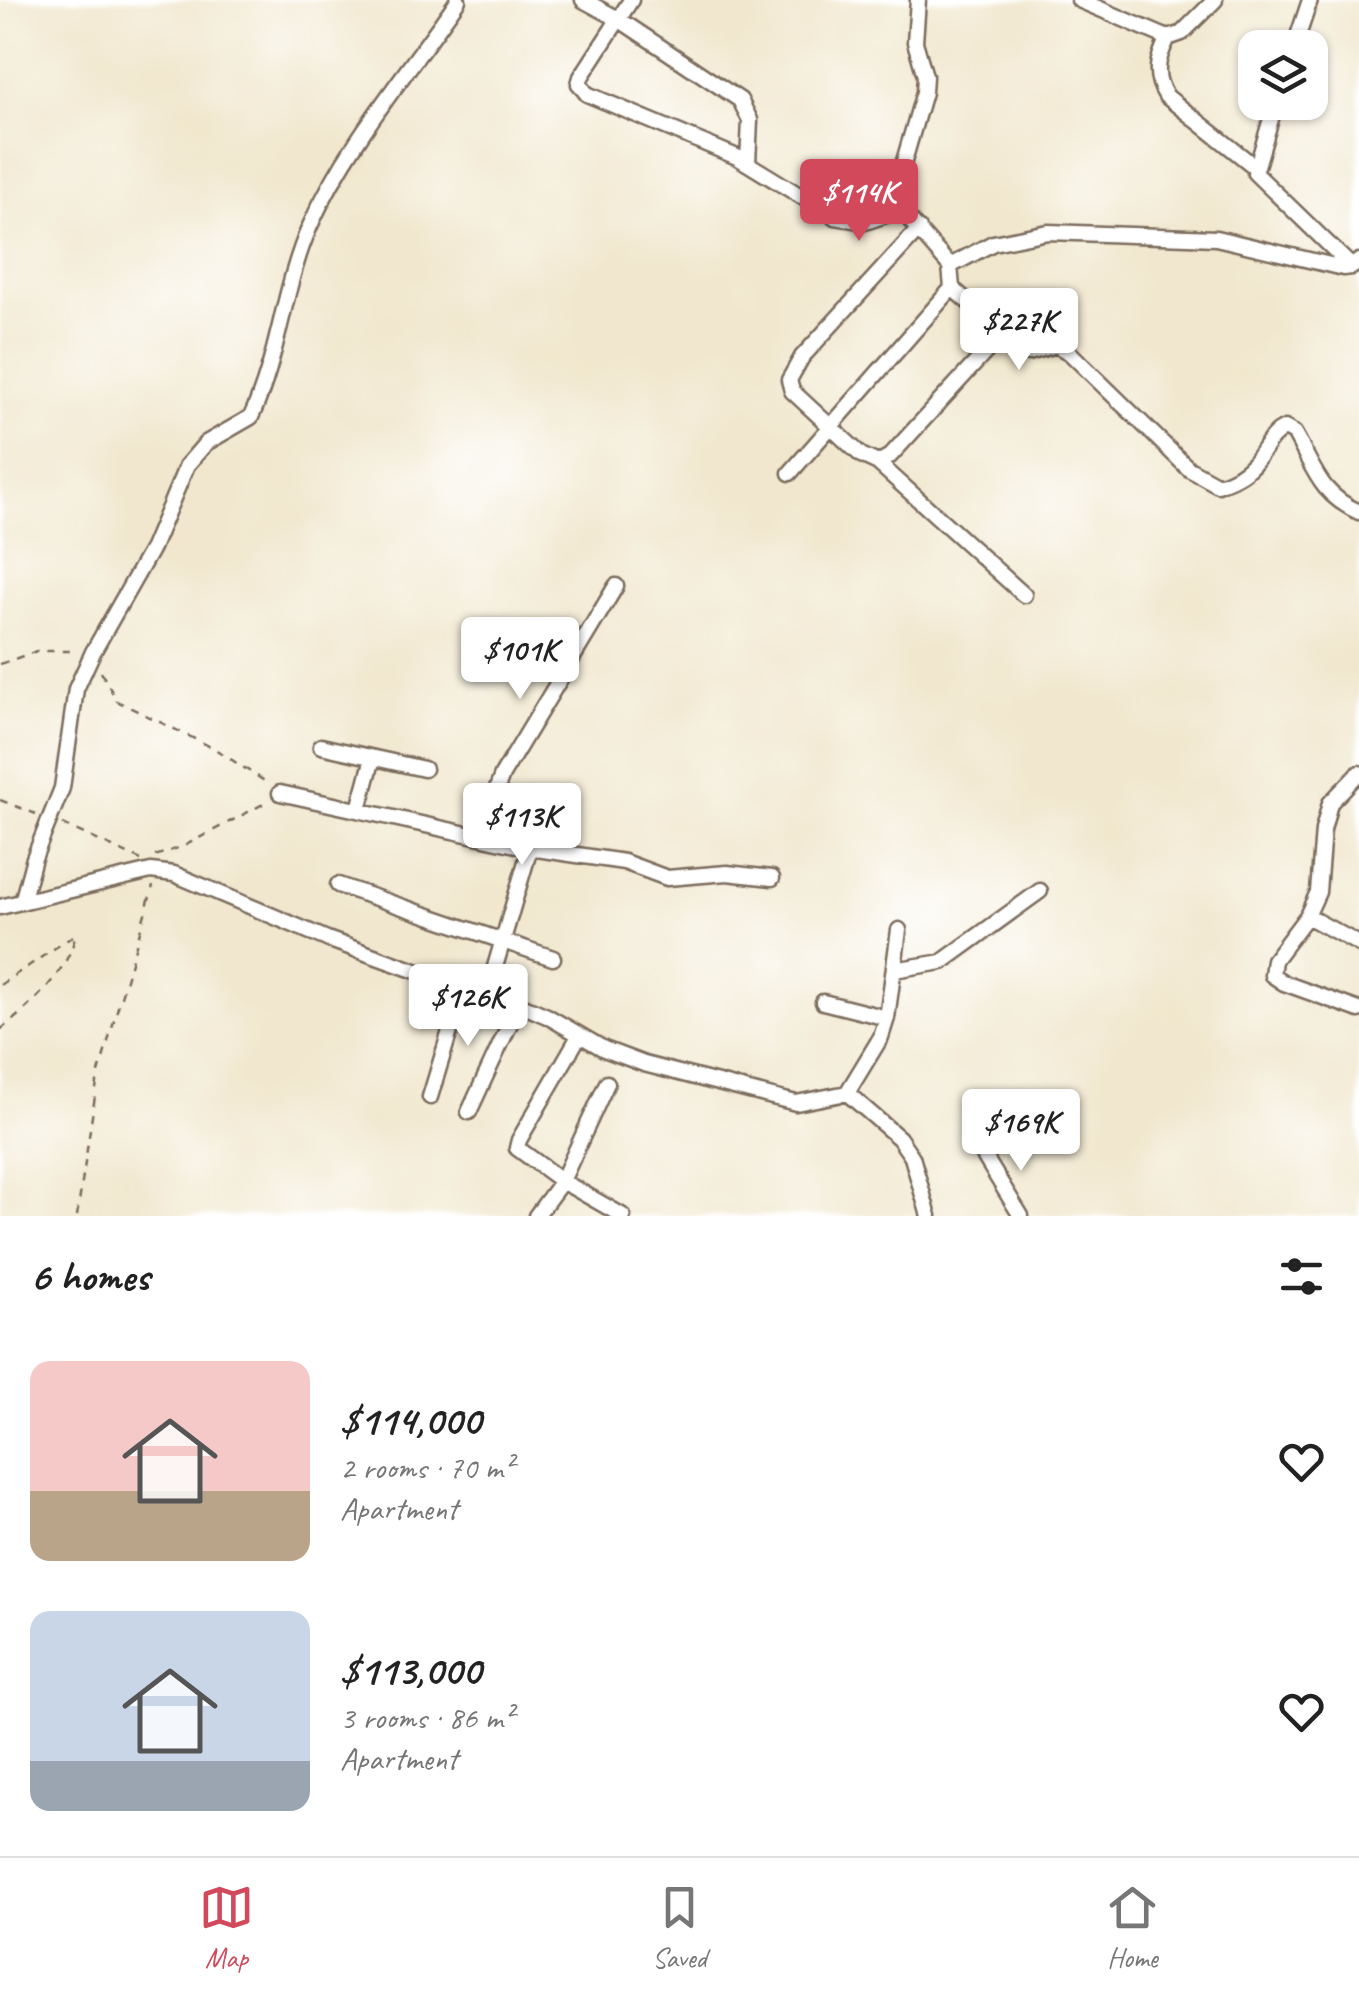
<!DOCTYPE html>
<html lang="en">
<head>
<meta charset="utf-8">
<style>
	:root { --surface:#fff; --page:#f6f6f6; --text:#222; --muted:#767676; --line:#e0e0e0; --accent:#d1495b }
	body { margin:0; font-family:Caveat,sans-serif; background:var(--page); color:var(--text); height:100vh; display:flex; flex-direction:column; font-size:38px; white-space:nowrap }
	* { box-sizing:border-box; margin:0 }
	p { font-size:32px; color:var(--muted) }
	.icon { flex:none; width:55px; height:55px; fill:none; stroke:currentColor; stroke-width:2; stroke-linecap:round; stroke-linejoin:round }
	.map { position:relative; height:1216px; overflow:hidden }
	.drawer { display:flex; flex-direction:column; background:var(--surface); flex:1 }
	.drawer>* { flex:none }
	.controls { position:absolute; left:1238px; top:30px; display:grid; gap:20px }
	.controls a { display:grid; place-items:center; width:90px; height:90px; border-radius:20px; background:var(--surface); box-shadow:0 2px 8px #0004; font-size:50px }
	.price { position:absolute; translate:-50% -85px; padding:0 22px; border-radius:10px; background:#fff; color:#222; font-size:32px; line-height:65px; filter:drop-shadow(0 2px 5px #0008) }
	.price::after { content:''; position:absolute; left:50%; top:60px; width:30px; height:22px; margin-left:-15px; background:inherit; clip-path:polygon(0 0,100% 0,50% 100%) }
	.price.current { background:var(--accent); color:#fff }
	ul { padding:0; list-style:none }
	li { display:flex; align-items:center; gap:30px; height:250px; padding:0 30px }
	li span { display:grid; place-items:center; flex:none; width:280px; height:200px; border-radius:20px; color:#555 }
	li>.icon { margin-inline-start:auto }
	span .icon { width:120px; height:120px; fill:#fffc; stroke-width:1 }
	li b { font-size:42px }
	h2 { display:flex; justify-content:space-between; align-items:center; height:120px; padding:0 30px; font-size:42px }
	.tabs { display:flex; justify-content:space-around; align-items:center; height:140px; border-top:2px solid var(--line); background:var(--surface); font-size:28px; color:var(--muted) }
	.tabs a { display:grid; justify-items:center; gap:5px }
	.tabs .current { color:var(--accent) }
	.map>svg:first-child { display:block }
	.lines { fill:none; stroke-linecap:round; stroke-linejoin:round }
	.minor-casing { stroke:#7b6c5c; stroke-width:19 }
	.path { stroke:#7b6c5c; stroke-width:2.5; stroke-dasharray:8 8; stroke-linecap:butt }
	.minor { stroke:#fff; stroke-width:14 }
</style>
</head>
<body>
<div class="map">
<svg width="1359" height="1216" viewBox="0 0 1359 1216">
	<rect width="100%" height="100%" fill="#fff"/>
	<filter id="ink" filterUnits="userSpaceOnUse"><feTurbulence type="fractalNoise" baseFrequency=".01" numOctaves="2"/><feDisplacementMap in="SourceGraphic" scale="20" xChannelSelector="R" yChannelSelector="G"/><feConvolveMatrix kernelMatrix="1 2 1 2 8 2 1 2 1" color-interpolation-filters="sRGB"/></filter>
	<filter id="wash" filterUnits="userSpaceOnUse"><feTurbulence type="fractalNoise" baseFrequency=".0048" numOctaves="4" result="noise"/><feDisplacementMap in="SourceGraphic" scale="40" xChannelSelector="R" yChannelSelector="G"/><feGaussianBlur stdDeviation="2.25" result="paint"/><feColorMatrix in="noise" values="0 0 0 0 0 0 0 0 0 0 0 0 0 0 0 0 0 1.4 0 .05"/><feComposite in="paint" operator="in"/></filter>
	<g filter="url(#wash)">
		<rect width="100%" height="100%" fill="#f1e7ce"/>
	</g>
	<g filter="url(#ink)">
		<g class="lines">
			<g class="minor-casing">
				<path id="minor" d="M583,0L620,20L740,100L750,120L748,163
					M631,0L581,77L579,84L587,94L737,157L835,217L865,222L901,210L950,266L952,288
					M1079,0L1168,38L1182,33L1215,0
					M1168,38C1157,59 1153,75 1166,96L1255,167
					M1294,48L1310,0
					M1276,102L1255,173L1352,267
					M898,208V182L924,92L925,76L915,42L918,0
					M919,229L802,357L789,380L792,391L861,455L878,463L1024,595
					M950,266L993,243L1048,232L1216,238L1343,268L1352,267L1359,261
					M878,463L890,456L1003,333
					M790,473L952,288L1028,353L1056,345L1070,353L1189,469L1218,485C1232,480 1243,475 1253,464C1264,452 1270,434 1285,428L1294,433C1315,469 1319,494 1359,512
					M321,746L424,769
					M1359,773L1330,803L1323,830L1318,892L1307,916L1359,944
					M280,793L530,848L624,862L667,878L727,873L772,878
					M359,809L373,758
					M495,839V794L502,775L616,586
					M338,885L553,958
					M22,902L34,858L62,788L76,689L93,652L152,548L187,465L206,443L251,417C279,357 283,287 310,226C347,143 407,74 458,0
					M0,907L151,871L174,874L327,939L463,988L519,1004L547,1016L604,1049L644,1064L796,1103L847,1093L899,1138L912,1157L929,1216
					M1307,916L1274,960L1272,975L1284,983L1359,1010
					M894,970L942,962L1040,891
					M487,994L530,848
					M823,1002L887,1018
					M579,1036L519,1140L517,1148L562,1181L623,1216
					M847,1093L881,1037L887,1018L899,930
					M430,1097L463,988
					M469,1112L519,1004
					M983,1154L1021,1216
					M536,1216L562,1181L607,1083"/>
			</g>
			<path class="path" d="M0,664L37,651H76
				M101,672L117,701L215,749L269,784
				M0,800L36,814
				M62,824L141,860
				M155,856L184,846L269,801
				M0,985L73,936
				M0,1030C27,1010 71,969 75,935
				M77,1216L98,1076L153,886"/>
			<use href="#minor" class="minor"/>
		</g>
	</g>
</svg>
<div class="controls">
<a><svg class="icon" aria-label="layers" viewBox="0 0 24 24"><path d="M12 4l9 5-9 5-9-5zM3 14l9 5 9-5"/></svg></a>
</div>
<b class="price current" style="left:859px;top:244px">$114K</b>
<b class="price" style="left:1019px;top:373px">$227K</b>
<b class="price" style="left:520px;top:702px">$101K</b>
<b class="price" style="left:522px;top:868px">$113K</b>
<b class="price" style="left:468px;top:1049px">$126K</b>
<b class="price" style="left:1021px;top:1174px">$169K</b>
</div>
<section class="drawer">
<h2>6 homes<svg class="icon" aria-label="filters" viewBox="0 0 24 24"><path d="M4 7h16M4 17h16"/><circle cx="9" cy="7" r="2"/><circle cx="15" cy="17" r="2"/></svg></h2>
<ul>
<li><span style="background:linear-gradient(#f6c9c9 65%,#b9a48a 0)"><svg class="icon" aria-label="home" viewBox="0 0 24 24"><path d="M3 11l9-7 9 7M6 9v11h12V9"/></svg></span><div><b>$114,000</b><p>2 rooms · 70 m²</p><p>Apartment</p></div><svg class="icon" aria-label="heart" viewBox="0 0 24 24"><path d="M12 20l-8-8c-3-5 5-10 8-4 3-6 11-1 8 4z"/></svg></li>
<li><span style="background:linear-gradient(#c9d6e8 75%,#9aa5b1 0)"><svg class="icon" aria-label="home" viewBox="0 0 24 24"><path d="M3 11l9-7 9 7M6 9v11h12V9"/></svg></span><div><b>$113,000</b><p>3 rooms · 86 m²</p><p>Apartment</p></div><svg class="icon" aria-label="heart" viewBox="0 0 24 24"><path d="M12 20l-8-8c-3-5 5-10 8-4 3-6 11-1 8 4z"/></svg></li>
</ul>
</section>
<nav class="tabs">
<a class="current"><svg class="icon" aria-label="map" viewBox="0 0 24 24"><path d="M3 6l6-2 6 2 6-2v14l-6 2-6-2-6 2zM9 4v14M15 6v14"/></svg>Map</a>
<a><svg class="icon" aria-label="saved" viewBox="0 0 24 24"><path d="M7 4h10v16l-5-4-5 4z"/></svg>Saved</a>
<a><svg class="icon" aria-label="home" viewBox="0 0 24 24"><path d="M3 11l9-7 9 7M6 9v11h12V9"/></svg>Home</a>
</nav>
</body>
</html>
